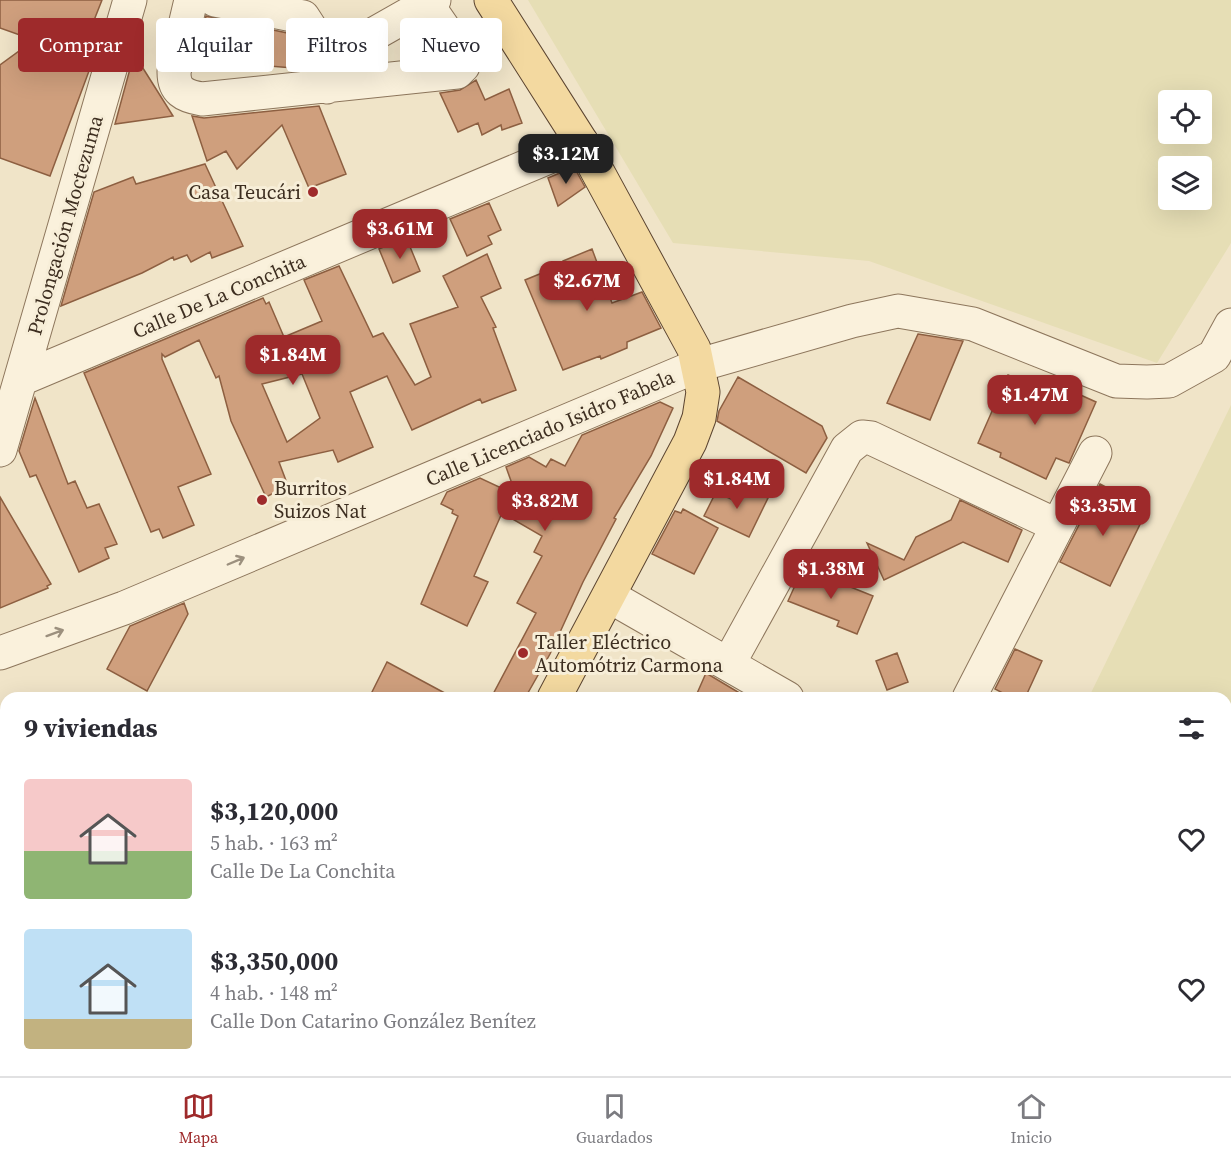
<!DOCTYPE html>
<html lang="es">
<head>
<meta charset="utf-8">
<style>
	:root { --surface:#fff; --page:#f7f7f7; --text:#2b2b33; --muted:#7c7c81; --line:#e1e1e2; --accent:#9e2a2b }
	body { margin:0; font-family:"Source Serif 4",serif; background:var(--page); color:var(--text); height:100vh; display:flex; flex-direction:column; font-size:22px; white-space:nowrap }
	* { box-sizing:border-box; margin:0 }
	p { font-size:20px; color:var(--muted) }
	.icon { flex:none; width:33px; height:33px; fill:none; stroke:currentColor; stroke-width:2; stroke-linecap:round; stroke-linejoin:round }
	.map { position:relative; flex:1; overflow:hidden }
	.side { position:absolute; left:0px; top:692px; width:1232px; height:386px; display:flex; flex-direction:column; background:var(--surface); border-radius:18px 18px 0 0; box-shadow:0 6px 24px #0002 }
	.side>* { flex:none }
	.banner { position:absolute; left:18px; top:18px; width:600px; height:54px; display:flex; gap:12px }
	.fabs { position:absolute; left:1158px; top:90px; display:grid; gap:12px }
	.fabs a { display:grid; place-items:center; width:54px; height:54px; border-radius:6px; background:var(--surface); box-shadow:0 6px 24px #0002; font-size:30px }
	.price { position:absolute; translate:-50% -51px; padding:0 14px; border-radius:12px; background:var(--accent); color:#fff; font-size:20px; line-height:39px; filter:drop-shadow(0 2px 3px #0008) }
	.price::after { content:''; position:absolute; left:50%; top:36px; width:18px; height:14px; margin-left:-9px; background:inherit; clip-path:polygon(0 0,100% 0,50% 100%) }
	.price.current { background:#222; color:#fff }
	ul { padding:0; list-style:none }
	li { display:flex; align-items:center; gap:18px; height:150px; padding:0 24px }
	li span { display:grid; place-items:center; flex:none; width:168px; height:120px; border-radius:6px; color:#555 }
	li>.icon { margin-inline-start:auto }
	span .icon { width:72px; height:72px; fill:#fffc; stroke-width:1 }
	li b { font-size:26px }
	h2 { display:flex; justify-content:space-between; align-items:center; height:72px; padding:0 24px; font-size:26px }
	.chip { padding:0 21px; border-radius:6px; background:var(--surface); box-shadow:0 6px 24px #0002; font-size:21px; line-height:54px }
	.chip.current { background:var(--accent); color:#fff }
	.dock { display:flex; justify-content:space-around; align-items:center; height:84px; border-top:2px solid var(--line); background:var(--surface); font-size:16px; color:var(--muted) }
	.dock a { display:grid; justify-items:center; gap:3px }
	.dock .current { color:var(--accent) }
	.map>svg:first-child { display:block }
	.farmland { fill:#e6deb5; fill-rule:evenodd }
	.building { fill:#cf9f7d; stroke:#8d5f41; stroke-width:1.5; fill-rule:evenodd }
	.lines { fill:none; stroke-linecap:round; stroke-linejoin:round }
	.minor-casing { stroke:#8d765c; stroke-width:35 }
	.major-casing { stroke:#5b4430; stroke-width:35 }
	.minor { stroke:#faf1dc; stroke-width:33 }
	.major { stroke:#f3d9a0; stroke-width:33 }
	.oneway { stroke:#9c907e }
	.poi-dot { fill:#9e2a2b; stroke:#f7eed8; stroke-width:2 }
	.labels { text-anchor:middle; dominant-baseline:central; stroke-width:6; stroke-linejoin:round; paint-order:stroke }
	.poi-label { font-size:20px; fill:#3d2e20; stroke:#f7eed8; text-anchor:start }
	.street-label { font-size:20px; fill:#3d2e20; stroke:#f7eed8 }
</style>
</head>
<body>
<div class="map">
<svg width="1231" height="1076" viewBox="0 0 1231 1076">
	<rect width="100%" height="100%" fill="#f0e4c8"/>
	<path class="farmland" d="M528,0H1231V243L1157,363L869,261L673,243ZM1168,100H1202V134H1168ZM1168,166H1202V200H1168Z
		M1231,405V877L1226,874V698L1089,697Z"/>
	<path class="building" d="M0,0H102L76,66L89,71L50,176L0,158V65L34,40L0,28Z
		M206,16L292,34L295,39L293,68L196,60Z
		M134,54L146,73L173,116L115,124Z
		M476,80L485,100L509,89L522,123L502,130L501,125L482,135L478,123L458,132L440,93L460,90Z
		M319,106L346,174L309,188L282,125L237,169L226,151L207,161L192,116L204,118Z
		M205,164L243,246L212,258L210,252L191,262L187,255L174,260L173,257L142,273L61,306L94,192L133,177L136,184Z
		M574,167L585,187L558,206L548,178Z
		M489,203L501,230L488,236L492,244L467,256L450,219Z
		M406,237L420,271L393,283L379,249Z
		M592,249L612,303L642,292L661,328L627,342V348L601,359L600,356L563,370L525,280L564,264L563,261Z
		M487,254L501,288L481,297L496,327L493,328L516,390L482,403L480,399L412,430L387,376L350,392L373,447L338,462L333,450L279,462L288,486L266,497L231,421L219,376L216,378L199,340L165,357L162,354V359L211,474L178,487L194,525L163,538L159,529L151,532L84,373L263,298L266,304L269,302L284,337L322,321L304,280L339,266L373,337L383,333L415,385L431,377L410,324L458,307L443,276ZM302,374L320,418L287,442L262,384Z
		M918,334L963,341L930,420L887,403Z
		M1008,375L1070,402L1074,392L1096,402L1069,463L1056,458L1046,479L1000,457L1001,453L978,443Z
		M738,377L822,426L827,438L806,473L717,421L719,411Z
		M35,398L68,484L75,481L87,508L99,504L117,544L105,548L109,558L79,572L36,475L30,477L19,451Z
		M660,402L673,408L651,456L614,518L616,519L583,582L550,654L525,698H491L536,613L517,603L542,556L534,552L542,536L502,513L474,576L488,582L467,626L421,604L458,516L452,513L453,510L441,504L447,492L480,478L516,495L506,467L529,457L546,467L551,459L565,466L582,435Z
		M1100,484L1121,495L1118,501L1145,514L1110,586L1060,562Z
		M740,485L768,498L749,537L704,516L716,492L733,500Z
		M0,497L51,584L47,586L48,588L0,608Z
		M960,500L1022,530L1008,562L963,542L884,580L867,543L904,560L916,537L951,520Z
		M683,509L718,528L694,574L652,554L675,511L681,513Z
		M803,568L873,596L857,634L837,626L839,621L788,601Z
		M184,603L188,614L147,691L107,669L130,626Z
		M1015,649L1042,661L1025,698H1012L995,689Z
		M897,653L908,682L887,690L876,661Z
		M387,662L454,698H369Z
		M706,673L748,698H695Z"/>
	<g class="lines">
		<g class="minor-casing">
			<path id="minor" d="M191,0L174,72C174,91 184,96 202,99L457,72L463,66L464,58L424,0
				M215,0L303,17L314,34L327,87
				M321,64L434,0
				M21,379L582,143
				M0,450L130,0
				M609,596L787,698
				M0,653L124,608L699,365L852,321L898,311L973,324L1116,381L1147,382L1169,381L1214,356L1231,325
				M729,663L847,449L862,437L871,438L1056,525
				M969,698L1095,453
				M609,1071L618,1076
				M1077,1071L1086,1076
				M1167,1071L1176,1076
				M28,1072L36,1076
				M725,1076L728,1071"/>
		</g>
		<g class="major-casing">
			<path id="major" d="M491,0L582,143L694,349L703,392L699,418L690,442L554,698
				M345,1076L348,1071"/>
		</g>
		<use href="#minor" class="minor"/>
		<use href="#major" class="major"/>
	</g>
	<defs><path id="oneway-shaft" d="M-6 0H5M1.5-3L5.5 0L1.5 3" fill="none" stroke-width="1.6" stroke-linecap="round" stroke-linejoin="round" transform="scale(1.5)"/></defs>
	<g class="oneway">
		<use href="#oneway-shaft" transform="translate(236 561) rotate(-23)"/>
		<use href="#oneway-shaft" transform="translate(55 633) rotate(-20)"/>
	</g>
	<g class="poi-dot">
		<circle cx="313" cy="192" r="6"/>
		<circle cx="262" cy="500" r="6"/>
		<circle cx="523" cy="653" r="6"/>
	</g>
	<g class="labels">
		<g class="poi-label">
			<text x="301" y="192" text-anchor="end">Casa Teucári</text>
			<text x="274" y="488">Burritos<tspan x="274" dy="23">Suizos Nat</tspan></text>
			<text x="535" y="642">Taller Eléctrico<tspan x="535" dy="23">Automótriz Carmona</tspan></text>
		</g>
		<g class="street-label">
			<text transform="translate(65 225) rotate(-74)">Prolongación Moctezuma</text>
			<text transform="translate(219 296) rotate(-23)">Calle De La Conchita</text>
			<text transform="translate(550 428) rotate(-23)">Calle Licenciado Isidro Fabela</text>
		</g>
	</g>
</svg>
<div class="fabs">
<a><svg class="icon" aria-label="locate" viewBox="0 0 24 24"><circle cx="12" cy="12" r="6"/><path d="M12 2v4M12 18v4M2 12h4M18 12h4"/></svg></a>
<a><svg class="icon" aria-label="layers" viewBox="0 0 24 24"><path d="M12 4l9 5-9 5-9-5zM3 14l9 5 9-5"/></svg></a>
</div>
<b class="price current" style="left:566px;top:185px">$3.12M</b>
<b class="price" style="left:400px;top:260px">$3.61M</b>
<b class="price" style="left:587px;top:312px">$2.67M</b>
<b class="price" style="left:293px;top:386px">$1.84M</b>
<b class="price" style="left:1035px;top:426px">$1.47M</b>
<b class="price" style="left:737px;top:510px">$1.84M</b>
<b class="price" style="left:545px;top:532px">$3.82M</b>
<b class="price" style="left:1103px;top:537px">$3.35M</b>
<b class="price" style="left:831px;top:600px">$1.38M</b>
<div class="banner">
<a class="chip current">Comprar</a>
<a class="chip">Alquilar</a>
<a class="chip">Filtros</a>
<a class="chip">Nuevo</a>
</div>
<section class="side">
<h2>9 viviendas<svg class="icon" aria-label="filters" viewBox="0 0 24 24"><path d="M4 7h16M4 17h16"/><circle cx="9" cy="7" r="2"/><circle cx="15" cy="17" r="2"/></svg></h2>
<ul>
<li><span style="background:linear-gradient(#f6c9c9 60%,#8fb573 0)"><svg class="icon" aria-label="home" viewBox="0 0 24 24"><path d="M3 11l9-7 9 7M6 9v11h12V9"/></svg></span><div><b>$3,120,000</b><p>5 hab. · 163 m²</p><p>Calle De La Conchita</p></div><svg class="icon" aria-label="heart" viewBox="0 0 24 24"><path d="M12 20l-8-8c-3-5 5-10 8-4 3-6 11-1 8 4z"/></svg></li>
<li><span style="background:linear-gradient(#bfe0f5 75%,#c2b280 0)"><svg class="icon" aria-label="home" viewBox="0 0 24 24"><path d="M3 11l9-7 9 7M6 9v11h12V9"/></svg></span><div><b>$3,350,000</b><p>4 hab. · 148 m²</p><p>Calle Don Catarino González Benítez</p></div><svg class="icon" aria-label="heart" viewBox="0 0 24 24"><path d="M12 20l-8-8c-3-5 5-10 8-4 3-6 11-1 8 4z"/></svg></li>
</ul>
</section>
</div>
<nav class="dock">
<a class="current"><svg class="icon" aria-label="map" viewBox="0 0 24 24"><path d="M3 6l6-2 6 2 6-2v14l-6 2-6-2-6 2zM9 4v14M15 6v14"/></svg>Mapa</a>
<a><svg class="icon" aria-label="saved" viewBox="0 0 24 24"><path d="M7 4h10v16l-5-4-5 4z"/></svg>Guardados</a>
<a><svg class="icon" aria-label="home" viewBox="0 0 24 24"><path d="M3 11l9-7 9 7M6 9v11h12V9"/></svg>Inicio</a>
</nav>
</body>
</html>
